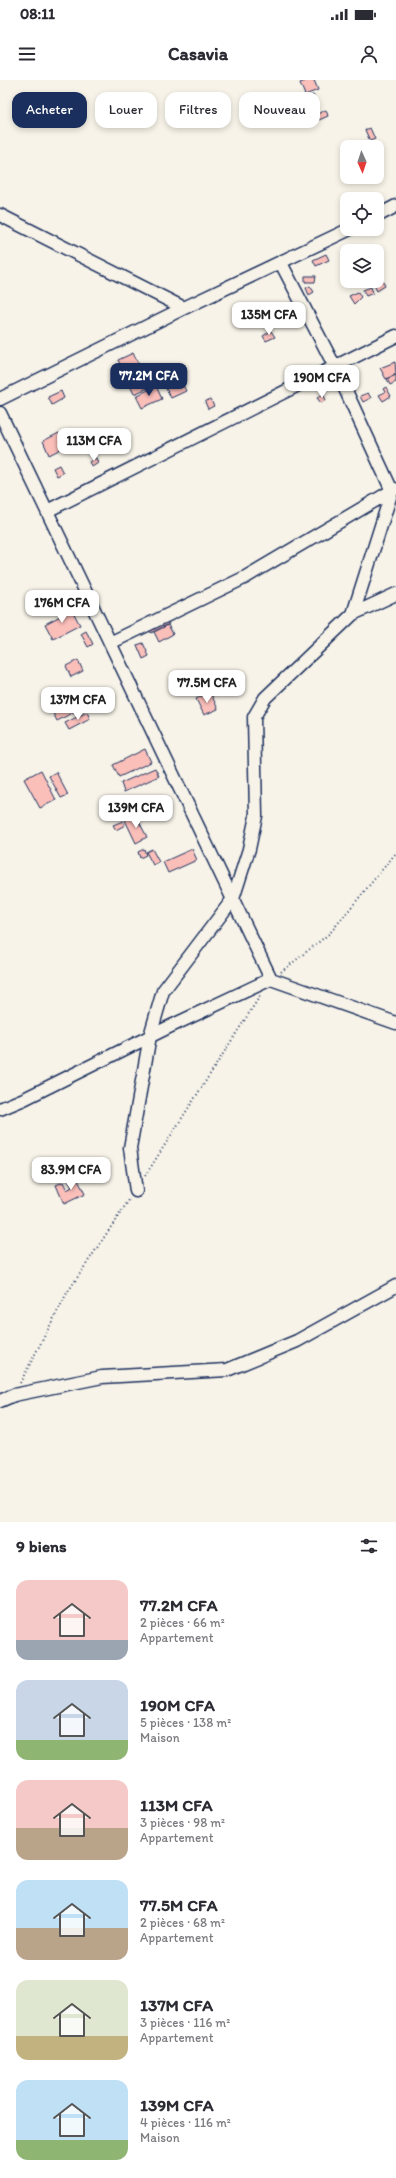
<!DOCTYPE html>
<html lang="fr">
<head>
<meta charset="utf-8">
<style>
	:root { --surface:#fff; --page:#f7f7f7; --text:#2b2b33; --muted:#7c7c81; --accent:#1b2f5e }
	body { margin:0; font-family:Itim,sans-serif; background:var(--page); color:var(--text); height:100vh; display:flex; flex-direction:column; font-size:15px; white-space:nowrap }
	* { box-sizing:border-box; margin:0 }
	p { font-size:13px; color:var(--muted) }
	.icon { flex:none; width:22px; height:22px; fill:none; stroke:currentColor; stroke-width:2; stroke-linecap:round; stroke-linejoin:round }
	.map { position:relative; height:1442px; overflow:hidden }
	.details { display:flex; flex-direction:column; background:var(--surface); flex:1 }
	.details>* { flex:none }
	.banner { position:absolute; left:12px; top:12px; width:372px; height:36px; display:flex; gap:8px }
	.needle { width:26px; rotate:177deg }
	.tools { position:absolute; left:340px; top:60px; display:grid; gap:8px }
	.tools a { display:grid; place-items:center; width:44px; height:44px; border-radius:8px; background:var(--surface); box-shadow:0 2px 6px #0003; font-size:20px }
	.price { position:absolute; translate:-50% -34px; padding:0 9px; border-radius:8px; background:#fff; color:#222; font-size:13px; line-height:26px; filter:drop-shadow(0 1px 2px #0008) }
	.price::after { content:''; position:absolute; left:50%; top:24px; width:12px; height:9px; margin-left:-6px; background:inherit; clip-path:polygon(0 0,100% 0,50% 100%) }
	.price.active { background:var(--accent); color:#fff }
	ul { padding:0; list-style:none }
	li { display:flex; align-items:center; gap:12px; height:100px; padding:0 16px }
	li span { display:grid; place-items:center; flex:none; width:112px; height:80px; border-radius:12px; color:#555 }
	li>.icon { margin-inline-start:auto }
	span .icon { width:48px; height:48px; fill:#fffc; stroke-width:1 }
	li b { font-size:17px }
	h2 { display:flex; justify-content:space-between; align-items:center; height:48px; padding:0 16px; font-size:17px }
	.tag { padding:0 14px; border-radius:12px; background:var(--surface); box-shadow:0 2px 6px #0003; font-size:14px; line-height:36px }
	.tag.active { background:var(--accent); color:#fff }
	.status { display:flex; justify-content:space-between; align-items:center; height:28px; padding:0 20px; background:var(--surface); direction:ltr }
	.status svg { height:11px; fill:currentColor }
	header { display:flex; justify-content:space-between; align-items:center; height:52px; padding:0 16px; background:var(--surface); font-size:18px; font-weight:700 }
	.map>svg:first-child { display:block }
	.building { fill:#fbbfba; stroke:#1b2f5e }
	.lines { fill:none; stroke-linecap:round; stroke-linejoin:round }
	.minor-casing { stroke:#1b2f5e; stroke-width:15 }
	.path { stroke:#1b2f5e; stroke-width:2; stroke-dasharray:1 3; stroke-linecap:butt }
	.minor { stroke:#f7f3e8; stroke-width:12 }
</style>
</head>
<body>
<div class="status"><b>08:11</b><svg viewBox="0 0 49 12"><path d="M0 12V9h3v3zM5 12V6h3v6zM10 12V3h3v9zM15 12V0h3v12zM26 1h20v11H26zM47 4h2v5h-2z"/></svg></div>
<header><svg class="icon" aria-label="menu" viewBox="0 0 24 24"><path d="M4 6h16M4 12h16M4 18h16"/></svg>Casavia<svg class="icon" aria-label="person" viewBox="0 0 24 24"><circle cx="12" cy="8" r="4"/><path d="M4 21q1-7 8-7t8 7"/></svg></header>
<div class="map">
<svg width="396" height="1442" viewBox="0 0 396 1442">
	<rect width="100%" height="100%" fill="#f7f3e8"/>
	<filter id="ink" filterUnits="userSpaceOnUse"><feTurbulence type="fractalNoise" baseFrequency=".025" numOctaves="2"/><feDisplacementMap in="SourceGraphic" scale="8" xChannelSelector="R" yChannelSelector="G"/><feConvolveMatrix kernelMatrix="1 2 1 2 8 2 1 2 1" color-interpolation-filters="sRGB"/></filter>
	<g filter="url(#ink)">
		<path class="building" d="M308,0H314L318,10L305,15L300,3Z
			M313,15L317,23L310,25L307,17Z
			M326,30L328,36L319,40L317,34Z
			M370,48L375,59L370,61L365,50Z
			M326,174L329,180L316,186L313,180Z
			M305,196H316L315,202H305Z
			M382,200L385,206L377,211L374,205Z
			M310,206L314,212L309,215L306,208Z
			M371,207L373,213L366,216L363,210Z
			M358,212L361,217L354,224L349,216Z
			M271,251L275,257L266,261L263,256Z
			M133,273L150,307L134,314L118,280Z
			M395,282L396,294L386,299L380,288Z
			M396,295V302L390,305L387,299Z
			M179,297L186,311L171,318L164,305Z
			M156,306L162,319L142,328L136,316Z
			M386,307L391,316L383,321L379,315L385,312L383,309Z
			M61,311L64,318L52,325L48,317Z
			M368,313L371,318L363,322L360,316Z
			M323,314L326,320L321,323L317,318Z
			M210,319L214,326L208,329L205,322Z
			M59,353L65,367L49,375L43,361Z
			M96,378L98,383L92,387L89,382Z
			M59,385L63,393L57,396L53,388Z
			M72,530L80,545L53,559L45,544Z
			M165,537L169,544L151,553L148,547Z
			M168,545L173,554L159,562L154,552Z
			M86,551L93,564L88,567L81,554Z
			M143,563L149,576L143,579L137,565Z
			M78,580L83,591L71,597L66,586Z
			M210,612L218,629L204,635L196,619Z
			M76,613L84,627L57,641L50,627Z
			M87,632L90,639L69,650L65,643Z
			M145,669L151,682L119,697L113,685Z
			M155,688L159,696L124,712L121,703Z
			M41,690L56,720L40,728L24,699Z
			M56,692L68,715L61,718L49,696Z
			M135,734L147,757L136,763L125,740Z
			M123,741L125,745L116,750L113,745Z
			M144,769L146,775L140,778L138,772Z
			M152,769L159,782L153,785L146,772Z
			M192,769L197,780L168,793L163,782Z
			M76,1096L85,1114L64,1124L56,1105L63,1102L67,1110L72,1107L68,1100Z"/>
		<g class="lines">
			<g class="minor-casing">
				<path id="minor" d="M0,135L184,228
					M377,136L396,126
					M0,319L184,228L350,149
					M0,333L271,899
					M47,431L396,256
					M353,534L396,514
					M110,563L244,498L395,409
					M0,1029L24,1019L169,947L271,899L396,943
					M136,1111L130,1068L150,956L163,911L233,819L249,769L256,736L254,637L265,618L353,534L392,411L335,287L281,183
					M0,1321L14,1315L102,1297L227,1290L297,1261L396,1206"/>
			</g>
			<path class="path" d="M281,892L330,853L396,773
				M145,1096L260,916
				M20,1303L67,1213L129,1120"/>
			<use href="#minor" class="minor"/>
		</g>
	</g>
</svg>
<div class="tools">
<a><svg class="needle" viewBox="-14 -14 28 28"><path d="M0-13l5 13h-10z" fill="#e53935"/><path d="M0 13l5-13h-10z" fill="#7c7c81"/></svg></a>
<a><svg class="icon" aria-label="locate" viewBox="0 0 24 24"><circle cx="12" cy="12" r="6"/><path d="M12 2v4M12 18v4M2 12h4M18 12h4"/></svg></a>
<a><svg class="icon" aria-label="layers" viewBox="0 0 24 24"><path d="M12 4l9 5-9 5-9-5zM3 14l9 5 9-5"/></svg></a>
</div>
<b class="price" style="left:269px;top:256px">135M CFA</b>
<b class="price active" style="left:149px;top:317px">77.2M CFA</b>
<b class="price" style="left:322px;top:319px">190M CFA</b>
<b class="price" style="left:94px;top:382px">113M CFA</b>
<b class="price" style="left:62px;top:544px">176M CFA</b>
<b class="price" style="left:207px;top:624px">77.5M CFA</b>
<b class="price" style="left:78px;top:641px">137M CFA</b>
<b class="price" style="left:136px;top:749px">139M CFA</b>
<b class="price" style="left:71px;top:1111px">83.9M CFA</b>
<div class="banner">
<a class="tag active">Acheter</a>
<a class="tag">Louer</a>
<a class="tag">Filtres</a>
<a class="tag">Nouveau</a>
</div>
</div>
<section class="details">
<h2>9 biens<svg class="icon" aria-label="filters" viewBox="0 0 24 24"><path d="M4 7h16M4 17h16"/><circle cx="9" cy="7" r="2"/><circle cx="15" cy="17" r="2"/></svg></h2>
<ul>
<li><span style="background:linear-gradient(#f6c9c9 75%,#9aa5b1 0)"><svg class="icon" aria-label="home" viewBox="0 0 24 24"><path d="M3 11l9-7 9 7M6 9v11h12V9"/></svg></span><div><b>77.2M CFA</b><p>2 pièces · 66 m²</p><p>Appartement</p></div></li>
<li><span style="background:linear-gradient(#c9d6e8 75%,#8fb573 0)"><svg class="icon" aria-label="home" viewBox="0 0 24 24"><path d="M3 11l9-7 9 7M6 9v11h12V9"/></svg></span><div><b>190M CFA</b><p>5 pièces · 138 m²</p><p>Maison</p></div></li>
<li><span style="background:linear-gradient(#f6c9c9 60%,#b9a48a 0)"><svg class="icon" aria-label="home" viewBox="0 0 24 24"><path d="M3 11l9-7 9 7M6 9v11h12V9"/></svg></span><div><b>113M CFA</b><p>3 pièces · 98 m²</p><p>Appartement</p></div></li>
<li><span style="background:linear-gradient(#bfe0f5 60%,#b9a48a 0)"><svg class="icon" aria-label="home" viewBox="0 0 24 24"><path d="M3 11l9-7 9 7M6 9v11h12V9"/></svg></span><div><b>77.5M CFA</b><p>2 pièces · 68 m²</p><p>Appartement</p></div></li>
<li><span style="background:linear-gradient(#dfe7d0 70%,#c2b280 0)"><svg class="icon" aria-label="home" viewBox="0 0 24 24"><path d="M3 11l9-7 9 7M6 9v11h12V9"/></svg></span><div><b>137M CFA</b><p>3 pièces · 116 m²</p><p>Appartement</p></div></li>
<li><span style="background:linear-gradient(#bfe0f5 75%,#8fb573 0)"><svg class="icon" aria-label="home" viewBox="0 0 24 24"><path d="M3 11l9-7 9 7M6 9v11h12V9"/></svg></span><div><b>139M CFA</b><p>4 pièces · 116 m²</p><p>Maison</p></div></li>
</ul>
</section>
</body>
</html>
